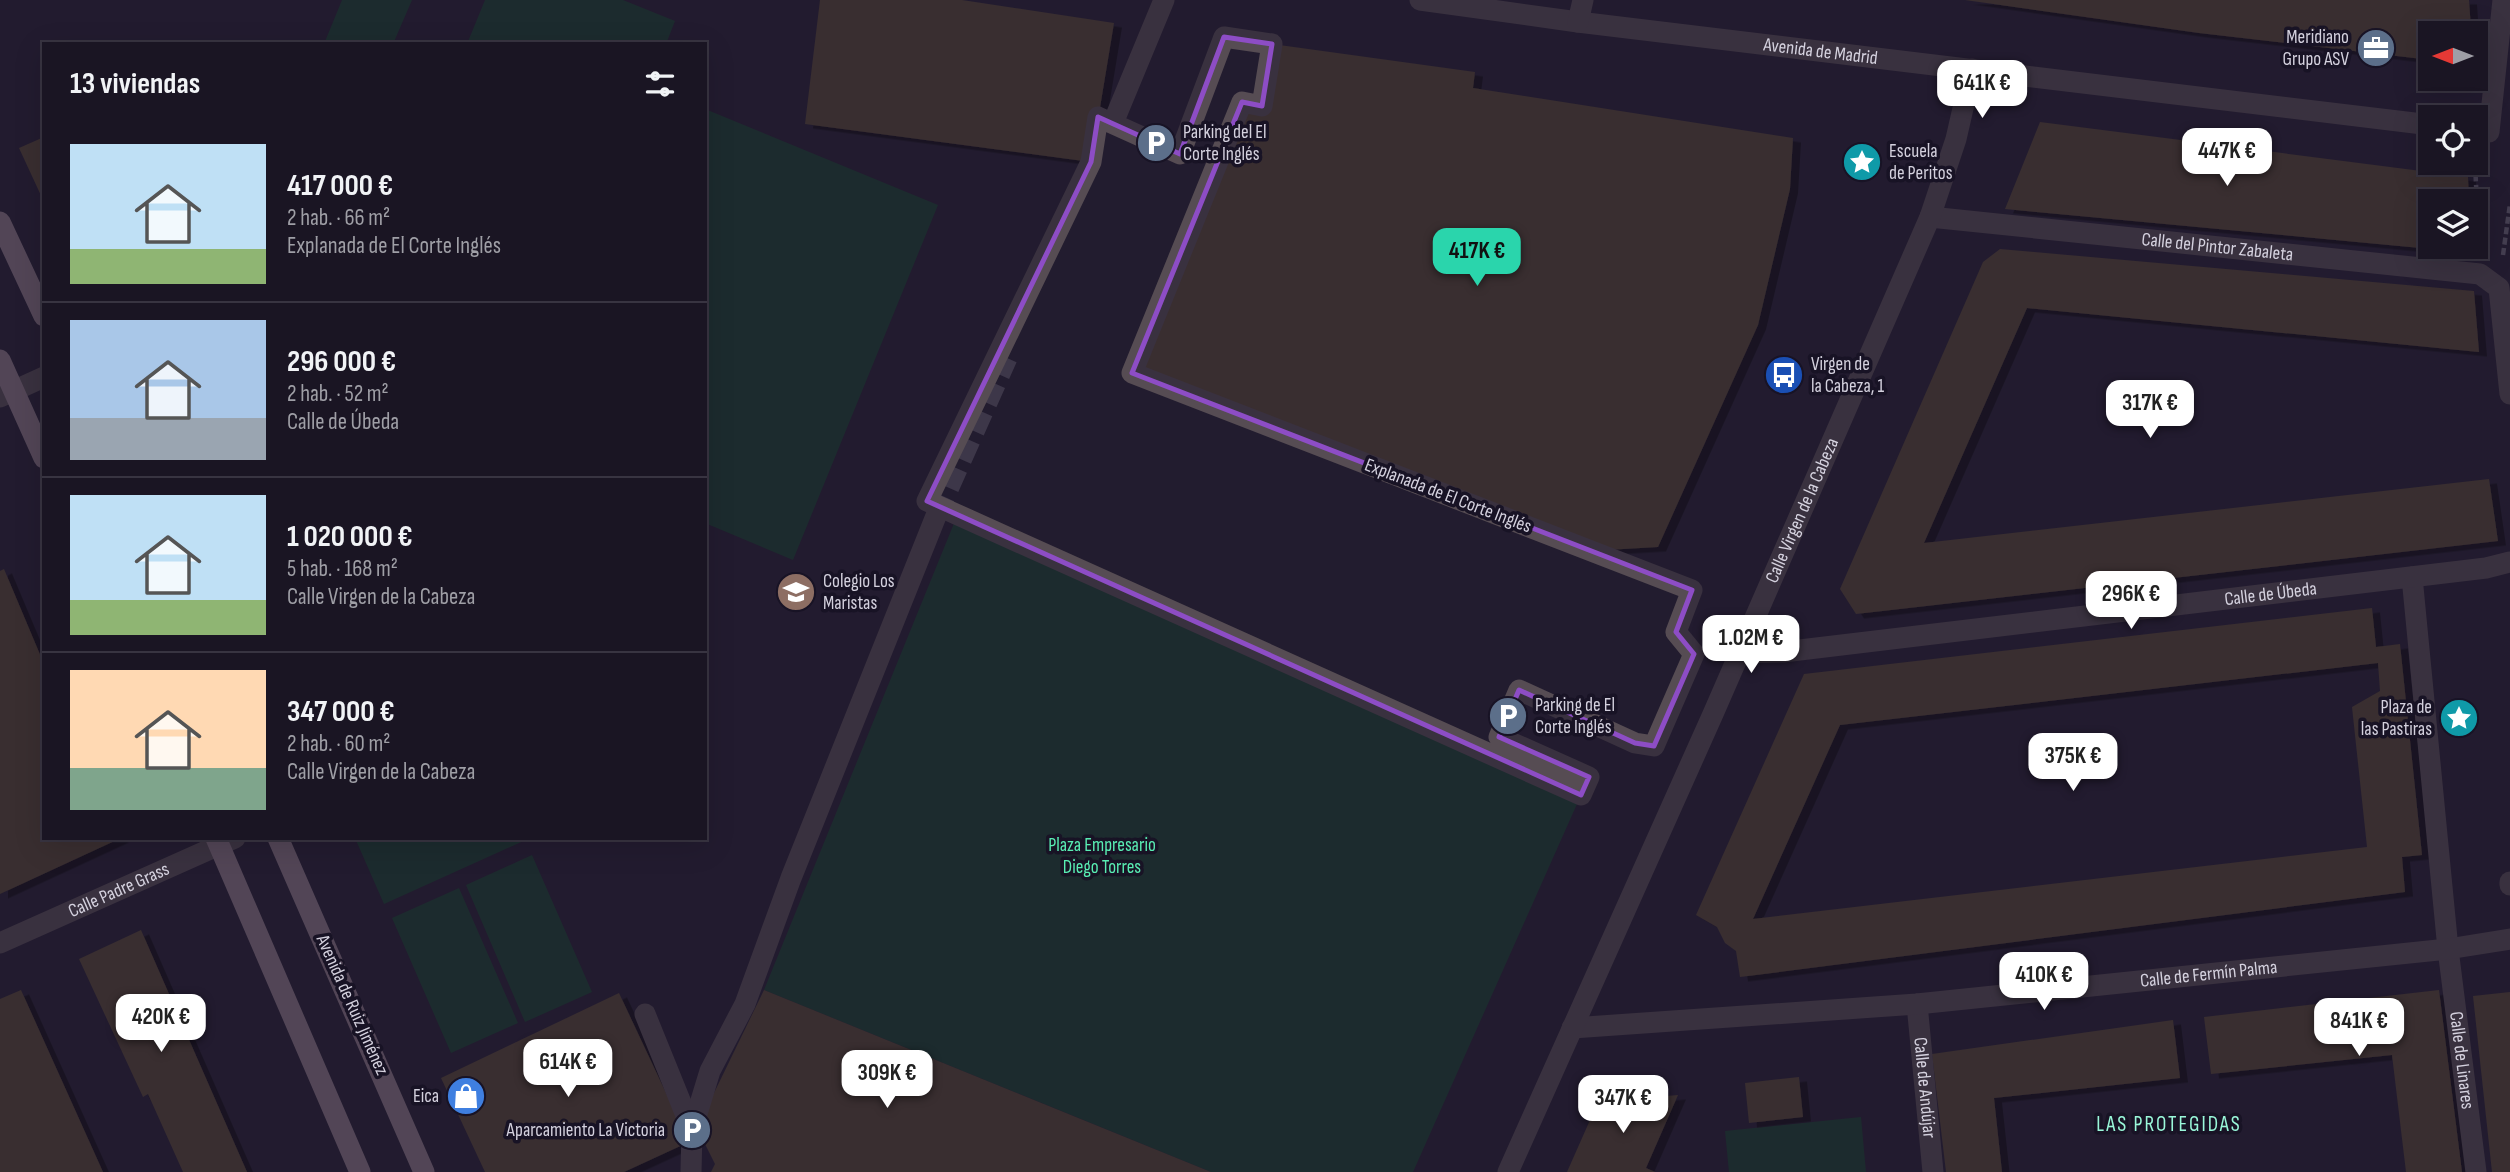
<!DOCTYPE html>
<html lang="es">
<head>
<meta charset="utf-8">
<style>
	:root { --surface:#1a1523; --page:#272230; --text:#f1f3f6; --muted:#9f9fa6; --line:#383441; --accent:#2ad5ac }
	body { margin:0; font-family:"Sofia Sans Condensed",sans-serif; background:var(--page); color:var(--text); height:100vh; display:flex; flex-direction:column; font-size:26px; white-space:nowrap }
	* { box-sizing:border-box; margin:0 }
	p { font-size:23px; color:var(--muted) }
	.icon { flex:none; width:38px; height:38px; fill:none; stroke:currentColor; stroke-width:2; stroke-linecap:round; stroke-linejoin:round }
	.map { position:relative; flex:1; overflow:hidden }
	.drawer { position:absolute; left:42px; top:42px; width:665px; height:798px; display:flex; flex-direction:column; background:var(--surface); border-radius:0px; box-shadow:0 7px 28px #0002,0 0 0 2px var(--line) }
	.drawer>* { flex:none }
	.needle { width:46px; rotate:270deg }
	.tools { position:absolute; left:2418px; top:21px; display:grid; gap:14px }
	.tools a { display:grid; place-items:center; width:70px; height:70px; border-radius:0px; background:var(--surface); box-shadow:0 7px 28px #0002,0 0 0 2px var(--line); font-size:35px }
	.price { position:absolute; translate:-50% -60px; padding:0 16px; border-radius:14px; background:#fff; color:#222; font-size:23px; line-height:46px; filter:drop-shadow(0 2px 4px #0008) }
	.price::after { content:''; position:absolute; left:50%; top:42px; width:21px; height:16px; margin-left:-10px; background:inherit; clip-path:polygon(0 0,100% 0,50% 100%) }
	.price.on { background:var(--accent); color:#111 }
	ul { padding:0; list-style:none }
	li { display:flex; align-items:center; gap:21px; height:175px; padding:0 28px }
	li+li { border-top:2px solid var(--line) }
	li span { display:grid; place-items:center; flex:none; width:196px; height:140px; border-radius:0px; color:#555 }
	li>.icon { margin-inline-start:auto }
	span .icon { width:84px; height:84px; fill:#fffc; stroke-width:1 }
	li b { font-size:30px }
	h2 { display:flex; justify-content:space-between; align-items:center; height:84px; padding:0 28px; font-size:30px }
	.map>svg:first-child { display:block }
	.green { fill:#163f2e }
	.building { fill:#544532; fill-rule:evenodd; filter:url(#shadow) }
	.lines { fill:none; stroke-linecap:round; stroke-linejoin:round }
	.minor-tunnel { stroke:#3d3749; stroke-width:21; stroke-dasharray:21 10; stroke-linecap:butt }
	.path { stroke:#6d6879; stroke-width:4.5; stroke-dasharray:7 3.5; stroke-linecap:butt }
	.minor { stroke:#564c53; stroke-width:21 }
	.major { stroke:#8c7986; stroke-width:21 }
	.marked { fill:none; stroke:#8d4dc5; stroke-width:5; stroke-linejoin:round }
	.labels { text-anchor:middle; dominant-baseline:central; stroke-width:7; stroke-linejoin:round; paint-order:stroke }
	.poi-label { font-size:19px; fill:#d4d1de; stroke:#181325; text-anchor:start }
	.street-label { font-size:19px; fill:#d4d1de; stroke:#181325 }
	.park-label { font-size:19px; fill:#59edb3; stroke:#181325 }
	.neighbourhood-label { font-size:21px; letter-spacing:2px; fill:#9af8da; stroke:#181325 }
</style>
</head>
<body>
<div class="map">
<svg width="2510" height="1172" viewBox="0 0 2510 1172">
	<defs>
		<filter id="shadow"><feDropShadow dx="8" dy="4.5" stdDeviation="0" flood-color="#0009"/></filter>
	</defs>
	<rect width="100%" height="100%" fill="#221c2f"/>
	<path class="green" d="M342,0H412L393,44H324Z
		M485,0H623L675,21L666,44H467Z
		M705,109L938,205L793,560L705,523Z
		M957,516L1581,795L1413,1172H1211L764,990Z
		M355,838H530L384,904Z
		M532,855L592,992L525,1022L466,885Z
		M459,888L518,1023L451,1053L392,918Z
		M1861,1117L1866,1172H1729L1725,1131Z"/>
	<path class="building" d="M820,0H962L1114,23L1091,162L805,124Z
		M1965,0H2469L2471,29L2470,33H2431V60L2199,33Z
		M1272,44L1475,72L1473,88L1793,138L1790,189L1758,325L1658,547L1589,551L1132,373L1242,102L1262,106Z
		M2040,122L2468,177L2469,201H2431V249L2005,209Z
		M44,137V202L19,148Z
		M2431,247H2471V252L2431,249Z
		M2000,249L2474,291L2479,352L2027,308L1924,543L2489,479L2498,541L1856,614L1840,589L1983,262Z
		M4,569L44,664V838H121L0,894V571Z
		M2372,608L2376,647L2400,644L2422,855L2402,857L2405,892L1740,977L1736,951L1725,943L1717,927L1696,915L1804,674ZM2378,663L2380,691L2352,707L2367,847L1753,919L1840,725Z
		M141,930L247,1172H183L148,1094L143,1097L79,959Z
		M21,990L103,1172H0V999Z
		M764,990L1211,1172H711L715,1164L697,1128Z
		M2439,990L2462,1172H2406L2392,1055L2211,1074L2204,1017Z
		M2510,992V1172H2492L2473,996Z
		M619,993L689,1142L624,1172H485L441,1078Z
		M2173,1020L2180,1078L1994,1098L2002,1172H1946L1932,1054Z
		M1799,1077L1803,1117L1749,1123L1745,1083Z
		M1678,1095L1646,1168L1655,1172H1567L1598,1102Z"/>
	<g class="lines">
		<path class="minor-tunnel" d="M936,516L1007,358"/>
		<path class="path" d="M2475,164L2479,244
			M2503,255L2510,204"/>
		<g class="minor">
			<path id="s1" d="M1420,0L1578,22L2431,125"/>
			<path d="M1578,22L1583,0"/>
			<path d="M1224,37L1272,44L1262,106L1242,102L1132,373L1692,590L1676,632L1694,654L1654,746L1635,743L1519,690L1499,737L1589,777L1581,795L927,501L1091,162L1098,117L1180,154Z"/>
			<path d="M1113,123L1164,0"/>
			<path d="M2489,132L2503,0"/>
			<path id="s2" d="M1930,217L2480,274L2499,288L2510,394"/>
			<path d="M0,397L44,377"/>
			<path id="s3" d="M2412,577L2448,949L2476,1172"/>
			<path id="s4" d="M1738,653L1783,652L2486,568L2510,562"/>
			<path d="M2510,882V885"/>
			<path id="s5" d="M0,943L235,838"/>
			<path id="s6" d="M1917,1004L1933,1172"/>
			<path d="M645,1014L692,1130"/>
			<path id="s7" d="M1572,1028L1917,1004L2448,949L2510,939"/>
			<path d="M691,1172L692,1130L710,1071L745,1004L791,878L936,516"/>
			<path id="s8" d="M1508,1172L1713,714L1930,217L1956,139L1972,69"/>
		</g>
		<path class="major" d="M0,222L44,316
			M0,360L44,458
			M216,838L360,1172
			M278,838L424,1172"/>
	</g>
	<path d="M0 0H2510V1172H0ZM1224,37L1272,44L1262,106L1242,102L1132,373L1692,590L1676,632L1694,654L1654,746L1635,743L1519,690L1499,737L1589,777L1581,795L927,501L1091,162L1098,117L1180,154Z" fill="#221c2f" fill-opacity=".55" fill-rule="evenodd"/>
	<path class="marked" d="M1224,37L1272,44L1262,106L1242,102L1132,373L1692,590L1676,632L1694,654L1654,746L1635,743L1519,690L1499,737L1589,777L1581,795L927,501L1091,162L1098,117L1180,154Z"/>
	<defs>
		<g id="office-disc" transform="scale(2.0125)"><circle r="9.5" fill="#5c6f8a" stroke="#181325"/><path d="M-6-3h4V-5.5h4V-3h4V5H-6ZM-1-4.5V-3h2v-1.5ZM-6 0V1H6V0Z" fill="#fff"/></g>
		<g id="parking-disc" transform="scale(2.0125)"><circle r="9.5" fill="#5c6f8a" stroke="#181325"/><path d="M-3.5-5.5H1a3.5 3.5 0 0 1 0 7H-1V5.5H-3.5ZM-1-3.4V-.6H.8a1.4 1.4 0 0 0 0-2.8Z" fill="#fff"/></g>
		<g id="sight-disc" transform="scale(2.0125)"><circle r="9.5" fill="#0f9aa8" stroke="#181325"/><path d="M0-6L1.8-2.2L6-1.7L2.9 1.2L3.7 5.4L0 3.3L-3.7 5.4L-2.9 1.2L-6-1.7L-1.8-2.2Z" fill="#fff"/></g>
		<g id="bus-disc" transform="scale(2.0125)"><circle r="9.5" fill="#1a4fb4" stroke="#181325"/><path d="M-5-6H5V4H4V6H2V4H-2V6H-4V4H-5ZM-3.5-4V0h7V-4ZM-3.5 1.2v1.5H-2V1.2ZM2 1.2v1.5H3.5V1.2Z" fill="#fff"/></g>
		<g id="school-disc" transform="scale(2.0125)"><circle r="9.5" fill="#8d6e63" stroke="#181325"/><path d="M0-5L7-2L0 1L-7-2ZM-4 1L0 2.5L4 1V4Q0 6-4 4Z" fill="#fff"/></g>
		<g id="shop-disc" transform="scale(2.0125)"><circle r="9.5" fill="#3f7fe0" stroke="#181325"/><path d="M-5-2.5h2.3a2.7 3.5 0 0 1 5.4 0H5L5.5 6h-11ZM-1.5-2.5h3a1.5 2.3 0 0 0-3 0Z" fill="#fff"/></g>
	</defs>
	<g fill-rule="evenodd">
		<use href="#office-disc" x="2376" y="48"/>
		<use href="#parking-disc" x="1156" y="143"/>
		<use href="#sight-disc" x="1862" y="162"/>
		<use href="#bus-disc" x="1784" y="375"/>
		<use href="#school-disc" x="796" y="592"/>
		<use href="#parking-disc" x="1508" y="716"/>
		<use href="#sight-disc" x="2459" y="718"/>
		<use href="#shop-disc" x="466" y="1096"/>
		<use href="#parking-disc" x="692" y="1130"/>
	</g>
	<g class="labels">
		<g class="poi-label">
			<text x="2349" y="37" text-anchor="end">Meridiano<tspan x="2349" dy="22">Grupo ASV</tspan></text>
			<text x="1183" y="132">Parking del El<tspan x="1183" dy="22">Corte Inglés</tspan></text>
			<text x="1889" y="151">Escuela<tspan x="1889" dy="22">de Peritos</tspan></text>
			<text x="1811" y="364">Virgen de<tspan x="1811" dy="22">la Cabeza, 1</tspan></text>
			<text x="823" y="581">Colegio Los<tspan x="823" dy="22">Maristas</tspan></text>
			<text x="1535" y="705">Parking de El<tspan x="1535" dy="22">Corte Inglés</tspan></text>
			<text x="2432" y="707" text-anchor="end">Plaza de<tspan x="2432" dy="22">las Pastiras</tspan></text>
			<text x="439" y="1096" text-anchor="end">Eica</text>
			<text x="665" y="1130" text-anchor="end">Aparcamiento La Victoria</text>
		</g>
		<g class="street-label">
			<text stroke="none"><textPath href="#s1" startOffset="404">Avenida de Madrid</textPath></text>
			<text stroke="none"><textPath href="#s2" startOffset="289">Calle del Pintor Zabaleta</textPath></text>
			<text transform="translate(1448 496) rotate(21)">Explanada de El Corte Inglés</text>
			<text stroke="none"><textPath href="#s8" startOffset="724">Calle Virgen de la Cabeza</textPath></text>
			<text stroke="none"><textPath href="#s4" startOffset="536">Calle de Úbeda</textPath></text>
			<text stroke="none"><textPath href="#s5" startOffset="130">Calle Padre Grass</textPath></text>
			<text stroke="none"><textPath href="#s7" startOffset="639">Calle de Fermín Palma</textPath></text>
			<text transform="translate(352 1005) rotate(66)">Avenida de Ruiz Jiménez</text>
			<text stroke="none"><textPath href="#s3" startOffset="486">Calle de Linares</textPath></text>
			<text stroke="none"><textPath href="#s6" startOffset="84">Calle de Andújar</textPath></text>
		</g>
		<g class="park-label">
			<text x="1102" y="845">Plaza Empresario<tspan x="1102" dy="22">Diego Torres</tspan></text>
		</g>
		<g class="neighbourhood-label">
			<text x="2169" y="1124">LAS PROTEGIDAS</text>
		</g>
	</g>
</svg>
<div class="tools">
<a><svg class="needle" viewBox="-14 -14 28 28"><path d="M0-13l5 13h-10z" fill="#e53935"/><path d="M0 13l5-13h-10z" fill="#9f9fa6"/></svg></a>
<a><svg class="icon" aria-label="locate" viewBox="0 0 24 24"><circle cx="12" cy="12" r="6"/><path d="M12 2v4M12 18v4M2 12h4M18 12h4"/></svg></a>
<a><svg class="icon" aria-label="layers" viewBox="0 0 24 24"><path d="M12 4l9 5-9 5-9-5zM3 14l9 5 9-5"/></svg></a>
</div>
<b class="price" style="left:1982px;top:120px">641K €</b>
<b class="price" style="left:2227px;top:188px">447K €</b>
<b class="price on" style="left:1477px;top:288px">417K €</b>
<b class="price" style="left:2150px;top:440px">317K €</b>
<b class="price" style="left:2131px;top:631px">296K €</b>
<b class="price" style="left:1751px;top:675px">1.02M €</b>
<b class="price" style="left:2073px;top:793px">375K €</b>
<b class="price" style="left:2044px;top:1012px">410K €</b>
<b class="price" style="left:161px;top:1054px">420K €</b>
<b class="price" style="left:2359px;top:1058px">841K €</b>
<b class="price" style="left:568px;top:1099px">614K €</b>
<b class="price" style="left:887px;top:1110px">309K €</b>
<b class="price" style="left:1623px;top:1135px">347K €</b>
<section class="drawer">
<h2>13 viviendas<svg class="icon" aria-label="filters" viewBox="0 0 24 24"><path d="M4 7h16M4 17h16"/><circle cx="9" cy="7" r="2"/><circle cx="15" cy="17" r="2"/></svg></h2>
<ul>
<li><span style="background:linear-gradient(#bfe0f5 75%,#8fb573 0)"><svg class="icon" aria-label="home" viewBox="0 0 24 24"><path d="M3 11l9-7 9 7M6 9v11h12V9"/></svg></span><div><b>417 000 €</b><p>2 hab. · 66 m²</p><p>Explanada de El Corte Inglés</p></div></li>
<li><span style="background:linear-gradient(#a9c7e8 70%,#9aa5b1 0)"><svg class="icon" aria-label="home" viewBox="0 0 24 24"><path d="M3 11l9-7 9 7M6 9v11h12V9"/></svg></span><div><b>296 000 €</b><p>2 hab. · 52 m²</p><p>Calle de Úbeda</p></div></li>
<li><span style="background:linear-gradient(#bfe0f5 75%,#8fb573 0)"><svg class="icon" aria-label="home" viewBox="0 0 24 24"><path d="M3 11l9-7 9 7M6 9v11h12V9"/></svg></span><div><b>1 020 000 €</b><p>5 hab. · 168 m²</p><p>Calle Virgen de la Cabeza</p></div></li>
<li><span style="background:linear-gradient(#ffd9b3 70%,#7fa58c 0)"><svg class="icon" aria-label="home" viewBox="0 0 24 24"><path d="M3 11l9-7 9 7M6 9v11h12V9"/></svg></span><div><b>347 000 €</b><p>2 hab. · 60 m²</p><p>Calle Virgen de la Cabeza</p></div></li>
</ul>
</section>
</div>
</body>
</html>
